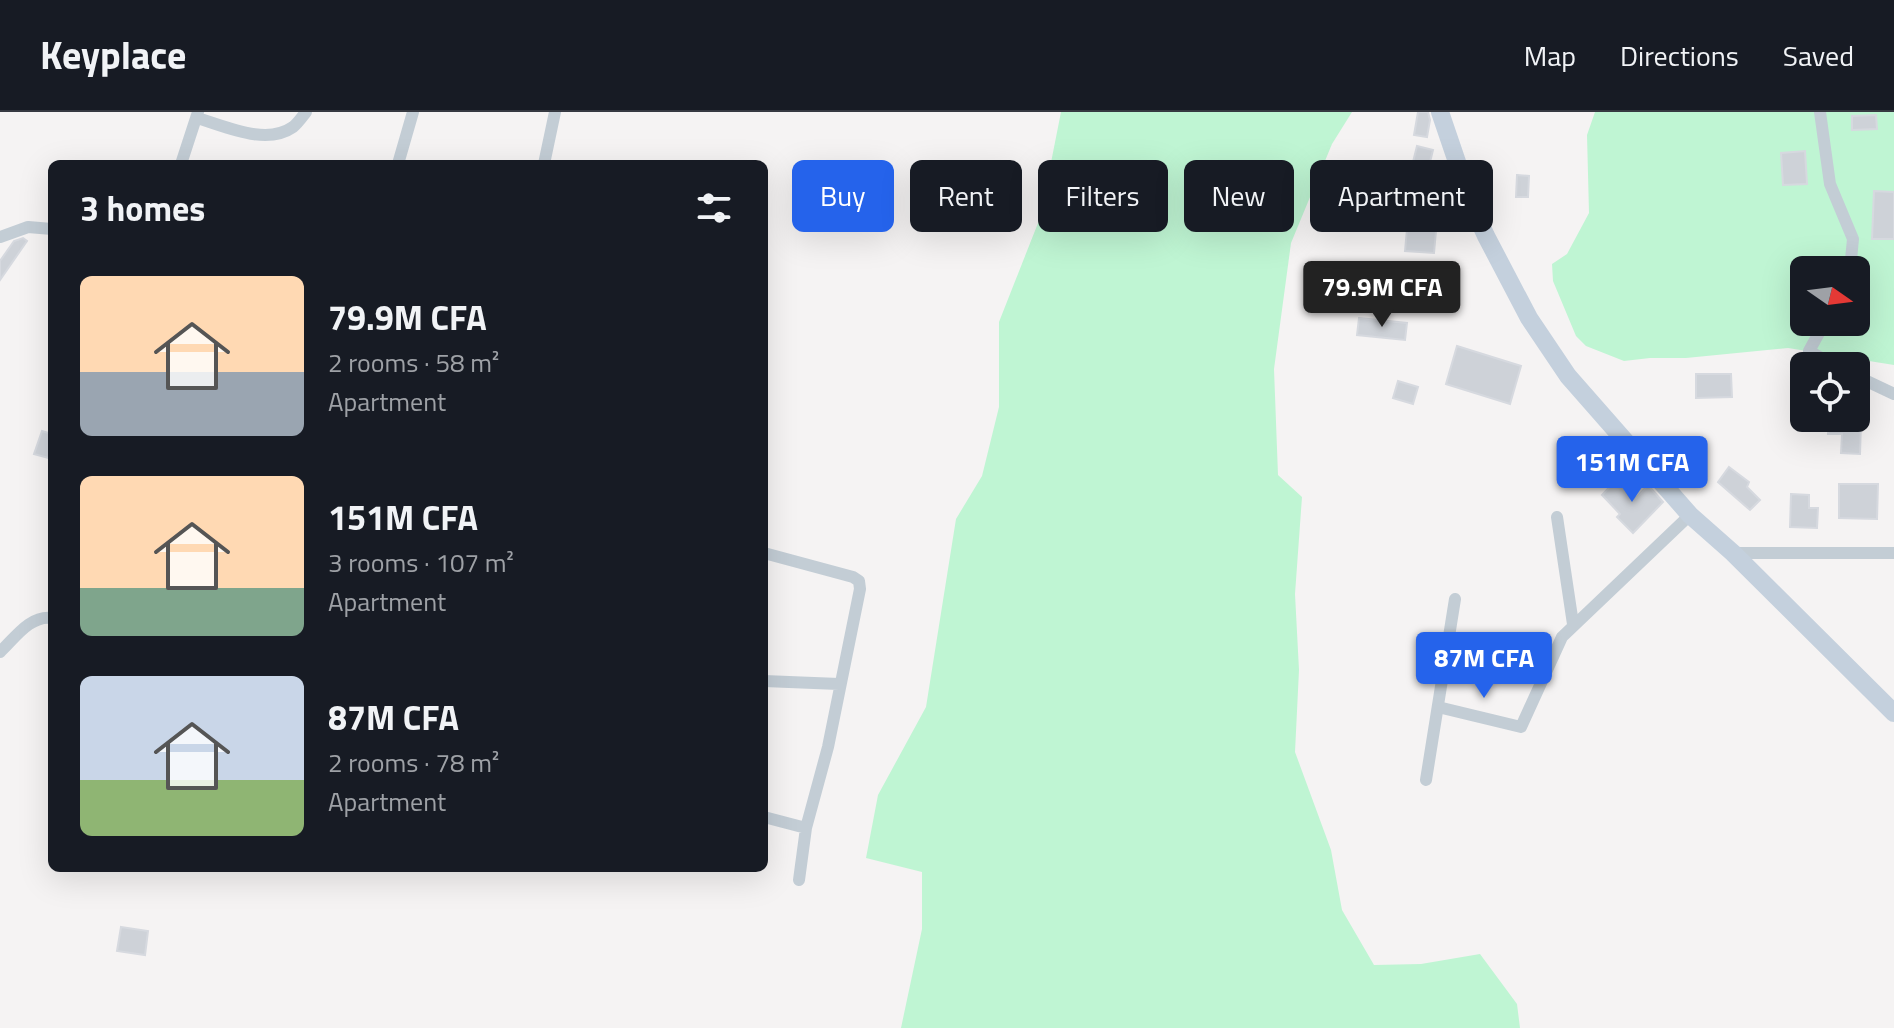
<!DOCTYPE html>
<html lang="en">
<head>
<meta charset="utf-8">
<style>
	:root { --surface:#171b24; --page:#242831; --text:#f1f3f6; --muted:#9ea1a6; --line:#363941; --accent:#2563eb }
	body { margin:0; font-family:"Titillium Web",sans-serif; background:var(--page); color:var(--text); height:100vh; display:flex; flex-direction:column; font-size:30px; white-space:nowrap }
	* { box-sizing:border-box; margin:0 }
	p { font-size:26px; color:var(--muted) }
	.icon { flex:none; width:44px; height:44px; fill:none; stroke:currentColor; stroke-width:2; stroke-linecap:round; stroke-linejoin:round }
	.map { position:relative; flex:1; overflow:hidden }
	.details { position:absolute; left:48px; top:48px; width:720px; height:712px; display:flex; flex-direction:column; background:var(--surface); border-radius:12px; box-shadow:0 8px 32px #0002 }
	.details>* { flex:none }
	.top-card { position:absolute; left:792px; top:48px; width:760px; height:72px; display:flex; gap:16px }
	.needle { width:52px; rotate:104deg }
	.tools { position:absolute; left:1790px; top:144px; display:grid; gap:16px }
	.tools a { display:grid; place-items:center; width:80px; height:80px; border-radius:12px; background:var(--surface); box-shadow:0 8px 32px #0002; font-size:40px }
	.price { position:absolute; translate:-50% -68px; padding:0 18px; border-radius:8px; background:var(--accent); color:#fff; font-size:26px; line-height:52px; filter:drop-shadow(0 2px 4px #0008) }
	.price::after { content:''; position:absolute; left:50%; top:48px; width:24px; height:18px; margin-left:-12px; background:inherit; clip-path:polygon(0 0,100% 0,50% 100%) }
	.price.selected { background:#222; color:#fff }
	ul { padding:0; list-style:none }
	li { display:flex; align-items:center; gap:24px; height:200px; padding:0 32px }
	li span { display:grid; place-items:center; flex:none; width:224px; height:160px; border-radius:12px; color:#555 }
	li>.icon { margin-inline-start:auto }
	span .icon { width:96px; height:96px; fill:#fffc; stroke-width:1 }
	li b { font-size:34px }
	h2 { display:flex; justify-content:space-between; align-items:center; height:96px; padding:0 32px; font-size:34px }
	.tag { padding:0 28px; border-radius:12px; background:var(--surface); box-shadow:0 8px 32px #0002; font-size:28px; line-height:72px }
	.tag.selected { background:var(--accent); color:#fff }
	header { display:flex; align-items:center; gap:48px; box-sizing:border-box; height:112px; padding:0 40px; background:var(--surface); border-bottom:2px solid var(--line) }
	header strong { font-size:38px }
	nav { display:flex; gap:44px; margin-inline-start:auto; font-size:28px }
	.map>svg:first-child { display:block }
	.green { fill:#bff5d3; fill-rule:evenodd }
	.building { fill:#ced2d8; stroke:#d6d9df; stroke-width:2 }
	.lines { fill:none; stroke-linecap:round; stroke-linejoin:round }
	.street { stroke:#c3cdd5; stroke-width:12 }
	.secondary { stroke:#c4d0dd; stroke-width:18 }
</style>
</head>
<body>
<header>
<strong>Keyplace</strong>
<nav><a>Map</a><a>Directions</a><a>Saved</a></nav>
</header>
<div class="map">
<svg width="1894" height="916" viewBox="0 0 1894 916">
	<rect width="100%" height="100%" fill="#f5f3f3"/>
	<path class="green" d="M1061,0H1352L1332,32L1291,131L1274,257L1278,363L1302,385L1295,482L1299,558L1295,640L1331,738L1342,798L1374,853L1421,852L1480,842L1517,892L1520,916H901L922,817V760L866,746L878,683L926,595L956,407L982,364L999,295V210L1040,106Z
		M1595,0H1894V253L1788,236L1686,246H1650L1624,249L1586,234L1576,224L1553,169L1552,152L1567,142L1589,101L1587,23ZM1804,158H1856V210H1804Z"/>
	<path class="building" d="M1418,0H1428L1430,8L1427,25L1414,23Z
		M1876,3L1877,17L1852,18V4Z
		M1417,34L1433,38L1428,58L1412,54Z
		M1805,39L1807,72L1783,73L1781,41Z
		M1517,63L1529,64L1528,85H1516Z
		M1874,79L1894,80V127H1872Z
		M1407,117L1436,119L1434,141L1405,139Z
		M23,126L27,129L0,168V149L14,129Z
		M1359,206L1407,211L1405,228L1357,223Z
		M1457,234L1521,254L1510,292L1446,272Z
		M1696,262H1731L1732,285L1696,286Z
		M1398,269L1418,275L1413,292L1393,286Z
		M1829,308L1861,310L1860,342L1841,341L1842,322H1828Z
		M42,319L52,322V347L34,342Z
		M1729,355L1749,370L1747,375L1760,388L1750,398L1718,370Z
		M1617,367L1636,386L1648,373L1663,390L1633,421L1617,405L1620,402L1602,383Z
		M1839,372H1878L1877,407L1839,406Z
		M1791,382L1809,383V396H1818L1817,416L1790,415Z
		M121,815L148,819L145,843L117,839Z"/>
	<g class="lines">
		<path class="street" d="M1820,0L1830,72L1853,127L1850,158
			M197,6C225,14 266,34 293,15C298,11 302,5 306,0
			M181,52L198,0
			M398,52L413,0
			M544,52L555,0
			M0,125L28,115L52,117
			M1825,210L1809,239L1835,254
			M1856,264L1894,282
			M1557,405L1573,512
			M764,441L853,465L859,469L860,477L828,635L806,716L799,768
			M1733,441H1894
			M0,540C15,526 30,503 52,506
			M764,569L839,572
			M1438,595L1521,615L1562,525L1690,403
			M1426,668L1455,487
			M764,705L806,716"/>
		<path class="secondary" d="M1440,0L1471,91L1486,124L1529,206L1568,264L1690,403L1733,441L1894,601"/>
	</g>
</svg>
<div class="tools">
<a><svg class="needle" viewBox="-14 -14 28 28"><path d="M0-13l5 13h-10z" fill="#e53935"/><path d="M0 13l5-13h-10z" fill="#9ea1a6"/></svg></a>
<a><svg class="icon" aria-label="locate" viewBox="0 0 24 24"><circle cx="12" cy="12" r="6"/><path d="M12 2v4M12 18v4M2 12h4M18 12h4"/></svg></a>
</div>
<b class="price selected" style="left:1382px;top:217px">79.9M CFA</b>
<b class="price" style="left:1632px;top:392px">151M CFA</b>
<b class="price" style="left:1484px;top:588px">87M CFA</b>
<div class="top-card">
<a class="tag selected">Buy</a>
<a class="tag">Rent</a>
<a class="tag">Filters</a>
<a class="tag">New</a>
<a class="tag">Apartment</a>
</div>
<section class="details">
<h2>3 homes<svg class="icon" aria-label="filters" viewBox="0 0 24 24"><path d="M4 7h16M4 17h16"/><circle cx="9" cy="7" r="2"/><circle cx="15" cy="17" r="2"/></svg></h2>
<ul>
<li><span style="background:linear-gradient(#ffd9b3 60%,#9aa5b1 0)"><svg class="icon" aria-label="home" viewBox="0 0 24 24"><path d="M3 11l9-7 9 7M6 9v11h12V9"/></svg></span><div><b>79.9M CFA</b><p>2 rooms · 58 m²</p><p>Apartment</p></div></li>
<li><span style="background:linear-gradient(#ffd9b3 70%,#7fa58c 0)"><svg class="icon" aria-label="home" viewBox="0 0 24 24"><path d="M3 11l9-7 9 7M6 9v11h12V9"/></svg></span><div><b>151M CFA</b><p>3 rooms · 107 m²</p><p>Apartment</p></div></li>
<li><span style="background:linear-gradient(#c9d6e8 65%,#8fb573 0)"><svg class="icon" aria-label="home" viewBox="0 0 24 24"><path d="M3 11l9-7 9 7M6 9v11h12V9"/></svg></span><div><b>87M CFA</b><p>2 rooms · 78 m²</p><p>Apartment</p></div></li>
</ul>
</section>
</div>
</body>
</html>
